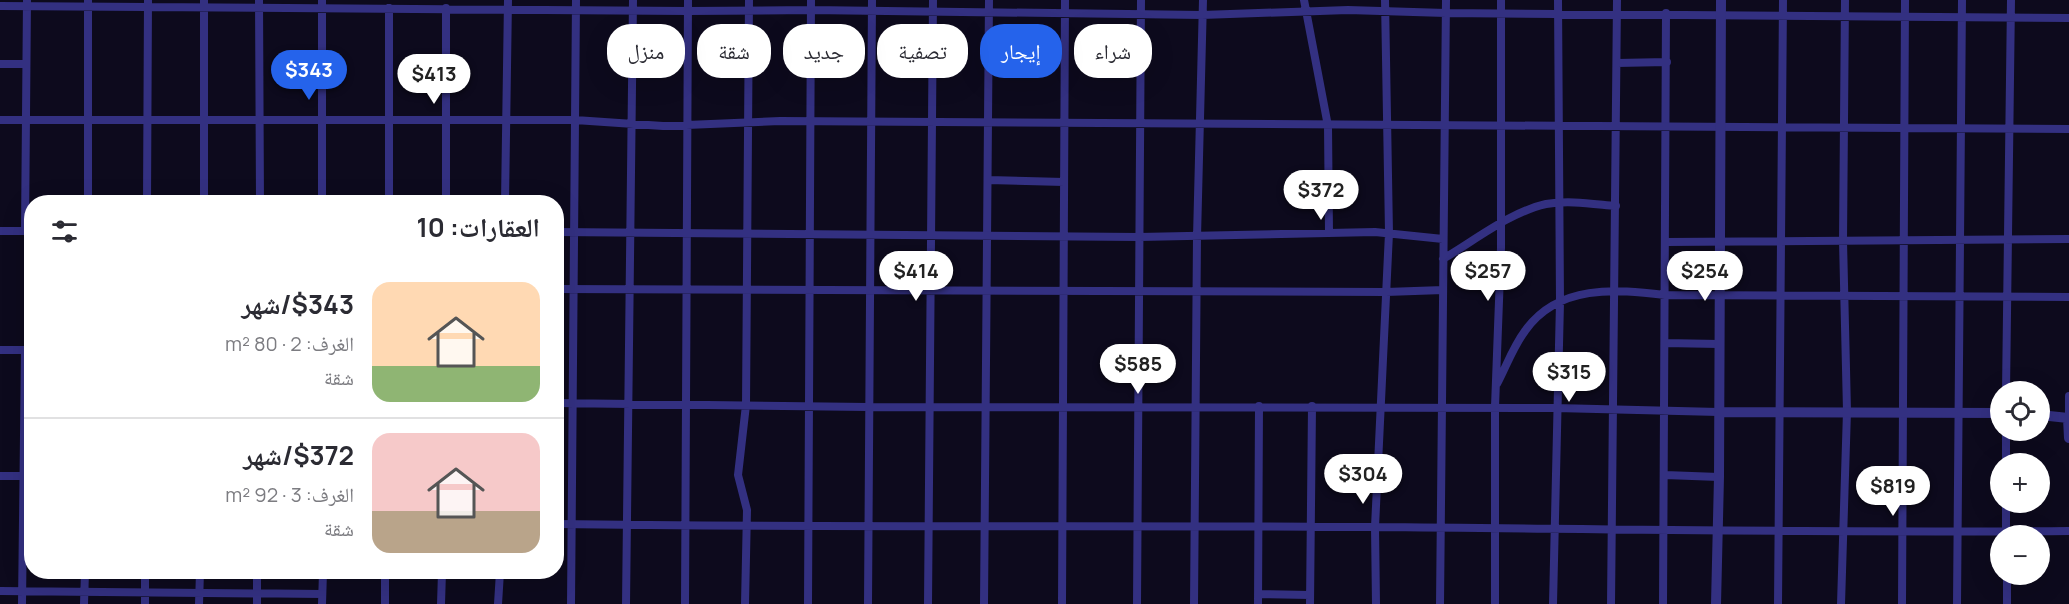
<!DOCTYPE html>
<html lang="ar">
<head>
<meta charset="utf-8">
<style>
	:root { --surface:#fff; --page:#f7f7f7; --text:#2b2b33; --muted:#7c7c81; --line:#e1e1e2; --accent:#2563eb }
	body { margin:0; font-family:Manrope,"Noto Naskh Arabic",sans-serif; background:var(--page); color:var(--text); direction:rtl; height:100vh; display:flex; flex-direction:column; font-size:22px; white-space:nowrap }
	* { box-sizing:border-box; margin:0 }
	p { font-size:20px; color:var(--muted) }
	.icon { flex:none; width:33px; height:33px; fill:none; stroke:currentColor; stroke-width:2; stroke-linecap:round; stroke-linejoin:round }
	.map { position:relative; flex:1; overflow:hidden; direction:ltr }
	.sheet { position:absolute; left:24px; top:195px; width:540px; height:384px; display:flex; flex-direction:column; background:var(--surface); border-radius:24px; box-shadow:0 6px 24px #0002; direction:rtl }
	.sheet>* { flex:none }
	.hud { position:absolute; left:582px; top:24px; width:570px; height:54px; direction:rtl; display:flex; gap:12px }
	.buttons { position:absolute; left:1990px; top:381px; display:grid; gap:12px }
	.buttons a { display:grid; place-items:center; width:60px; height:60px; border-radius:50%; background:var(--surface); box-shadow:0 6px 24px #0002; font-size:30px }
	.price { position:absolute; translate:-50% -51px; padding:0 14px; border-radius:21px; background:#fff; color:#222; font-size:20px; line-height:39px; filter:drop-shadow(0 2px 3px #0008) }
	.price::after { content:''; position:absolute; left:50%; top:36px; width:18px; height:14px; margin-left:-9px; background:inherit; clip-path:polygon(0 0,100% 0,50% 100%) }
	.price.selected { background:var(--accent); color:#fff }
	ul { padding:0; list-style:none }
	li { display:flex; align-items:center; gap:18px; height:150px; padding:0 24px }
	li+li { border-top:2px solid var(--line) }
	li span { display:grid; place-items:center; flex:none; width:168px; height:120px; border-radius:18px; color:#555 }
	li>.icon { margin-inline-start:auto }
	span .icon { width:72px; height:72px; fill:#fffc; stroke-width:1 }
	li b { font-size:26px }
	h2 { display:flex; justify-content:space-between; align-items:center; height:72px; padding:0 24px; font-size:26px }
	.pill { padding:0 21px; border-radius:24px; background:var(--surface); box-shadow:0 6px 24px #0002; font-size:21px; line-height:54px }
	.pill.selected { background:var(--accent); color:#fff }
	.map>svg:first-child { display:block }
	.lines { fill:none; stroke-linecap:round; stroke-linejoin:round }
	.minor { stroke:#333081; stroke-width:8 }
	.tertiary { stroke:#333081; stroke-width:10 }
</style>
</head>
<body>
<div class="map">
<svg width="2069" height="604" viewBox="0 0 2069 604">
	<rect width="100%" height="100%" fill="#0d0a1d"/>
	<g class="lines">
		<path class="minor" d="M88,0V202
			M259,0L260,202
			M1304,0L1328,126L1329,233
			M0,6L688,11L811,10L1202,15L1348,10L1446,13L2069,18
			M446,8V202
			M1617,63L1667,62
			M0,64H26
			M0,120H575L663,126L780,121L2069,129
			M988,180L1064,182
			M147,202L148,0
			M204,202V0
			M322,202V0
			M389,202V8
			M505,202L508,0
			M0,231H32
			M25,231L27,0
			M556,232L1139,237L1375,232L1443,239
			M1666,242L2069,239
			M1443,259C1474,241 1510,212 1546,204C1569,200 1593,204 1616,206
			M556,289L1386,292L1443,290
			M1665,343L1719,344
			M0,350H32
			M1497,384C1506,367 1513,347 1525,331C1558,284 1616,289 1665,295L2069,297
			M2006,392L2011,0
			M2069,396V418
			M556,403L868,407L1556,408L1719,412
			M2006,430V464
			M1665,475L1719,477
			M0,476H32
			M2006,502V534
			M556,524C830,528 1104,525 1377,527C1608,529 1839,533 2069,531
			M145,572V604
			M2007,574V604
			M0,591L322,594
			M1258,594L1310,595
			M22,604L25,350
			M84,604L85,572
			M199,604L200,572
			M257,604V572
			M322,604L323,572
			M385,604V572
			M441,604L442,572
			M498,604L500,572
			M571,604L576,0
			M626,604L633,0
			M685,604L688,0
			M745,604L747,510L738,475L746,405L749,0
			M808,604L811,0
			M868,604L872,0
			M928,604L933,0
			M984,604L989,0
			M1062,604L1065,0
			M1137,604L1141,0
			M1194,604L1197,237L1203,0
			M1258,604L1259,406
			M1310,604L1312,406
			M1376,604L1375,527L1389,233L1385,0
			M1440,604L1446,0
			M1495,604V407L1501,248V0
			M1553,604L1560,302L1558,0
			M1611,604L1617,0
			M1663,604L1666,13
			M1778,604L1783,0
			M1841,604L1847,411L1843,241L1845,0
			M1902,604L1905,0
			M1957,604L1962,0"/>
		<path class="tertiary" d="M1719,412L2001,413
			M2040,415L2068,418L2069,438
			M1716,604L1719,477L1721,0"/>
	</g>
</svg>
<div class="buttons">
<a><svg class="icon" aria-label="locate" viewBox="0 0 24 24"><circle cx="12" cy="12" r="6"/><path d="M12 2v4M12 18v4M2 12h4M18 12h4"/></svg></a>
<a>+</a>
<a>−</a>
</div>
<b class="price selected" style="left:309px;top:101px">$343</b>
<b class="price" style="left:434px;top:105px">$413</b>
<b class="price" style="left:1321px;top:221px">$372</b>
<b class="price" style="left:916px;top:302px">$414</b>
<b class="price" style="left:1488px;top:302px">$257</b>
<b class="price" style="left:1705px;top:302px">$254</b>
<b class="price" style="left:1138px;top:395px">$585</b>
<b class="price" style="left:1569px;top:403px">$315</b>
<b class="price" style="left:1363px;top:505px">$304</b>
<b class="price" style="left:1893px;top:517px">$819</b>
<div class="hud">
<a class="pill">شراء</a>
<a class="pill selected">إيجار</a>
<a class="pill">تصفية</a>
<a class="pill">جديد</a>
<a class="pill">شقة</a>
<a class="pill">منزل</a>
</div>
<section class="sheet">
<h2>العقارات: 10<svg class="icon" aria-label="filters" viewBox="0 0 24 24"><path d="M4 7h16M4 17h16"/><circle cx="9" cy="7" r="2"/><circle cx="15" cy="17" r="2"/></svg></h2>
<ul>
<li><span style="background:linear-gradient(#ffd9b3 70%,#8fb573 0)"><svg class="icon" aria-label="home" viewBox="0 0 24 24"><path d="M3 11l9-7 9 7M6 9v11h12V9"/></svg></span><div><b>$343/شهر</b><p>الغرف: 2 · 80 m²</p><p>شقة</p></div></li>
<li><span style="background:linear-gradient(#f6c9c9 65%,#b9a48a 0)"><svg class="icon" aria-label="home" viewBox="0 0 24 24"><path d="M3 11l9-7 9 7M6 9v11h12V9"/></svg></span><div><b>$372/شهر</b><p>الغرف: 3 · 92 m²</p><p>شقة</p></div></li>
</ul>
</section>
</div>
</body>
</html>
